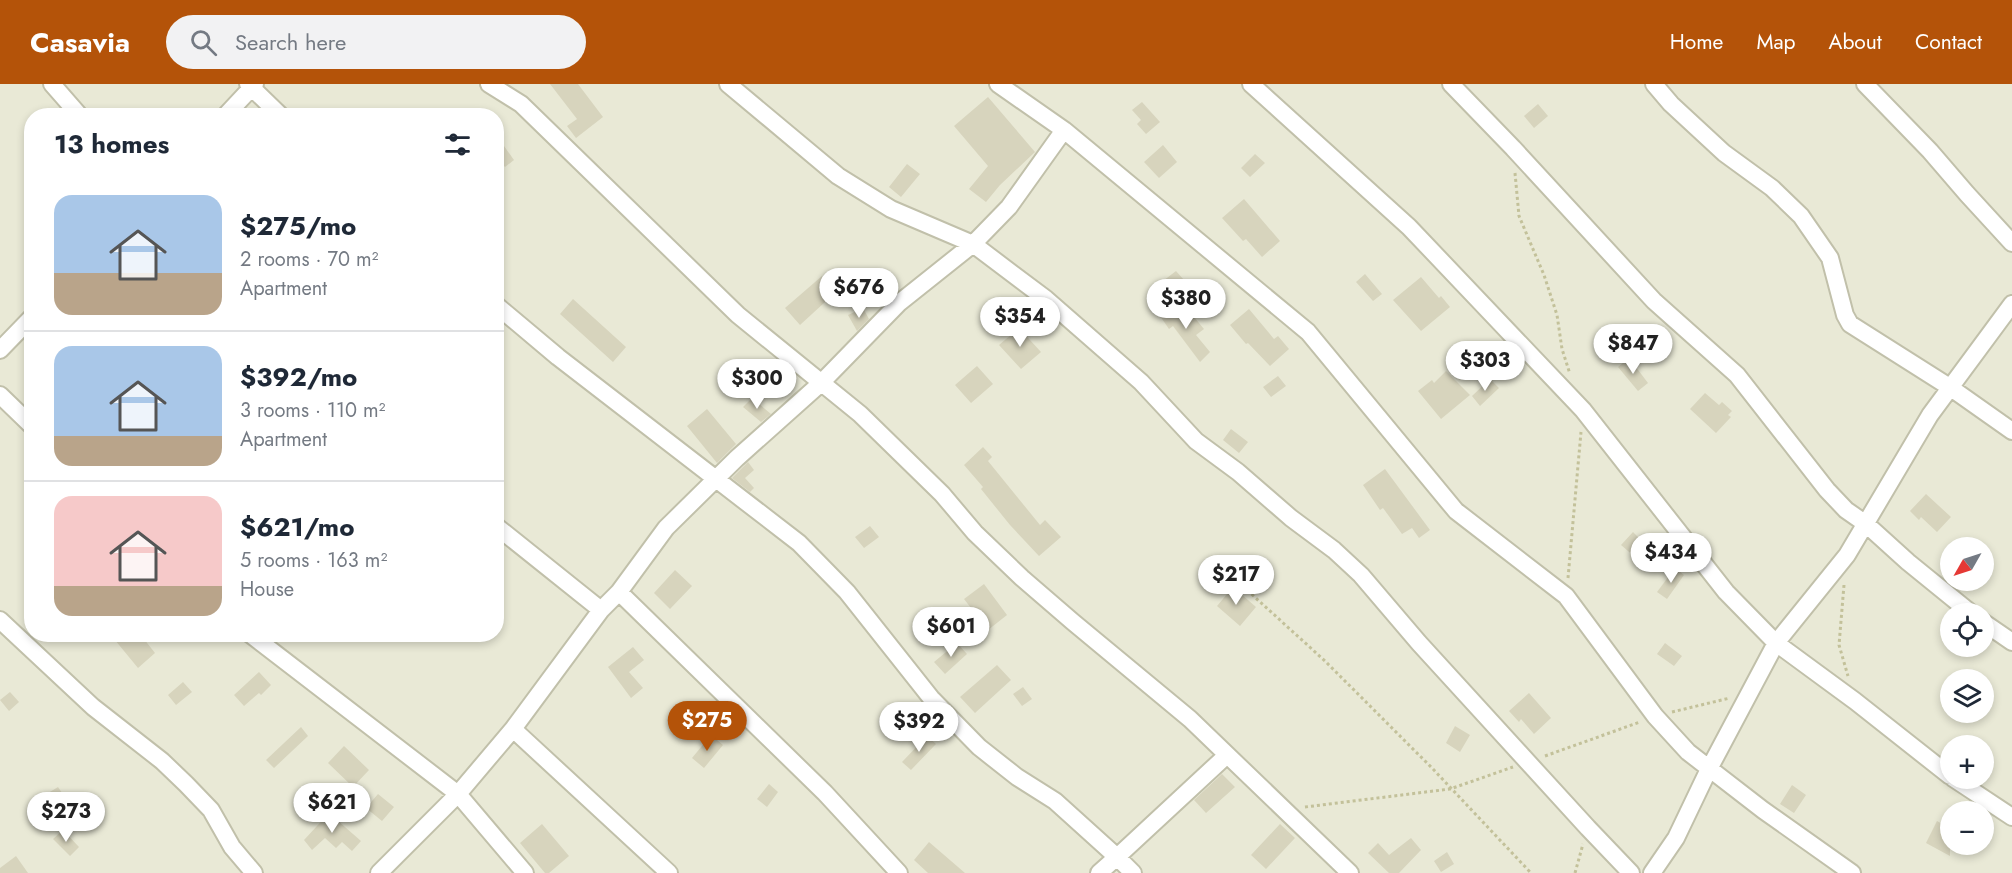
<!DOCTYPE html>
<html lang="en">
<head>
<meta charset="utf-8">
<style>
	:root { --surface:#fff; --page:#f2f2f3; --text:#1f2937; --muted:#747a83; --line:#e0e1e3; --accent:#b45309 }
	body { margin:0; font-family:Jost,sans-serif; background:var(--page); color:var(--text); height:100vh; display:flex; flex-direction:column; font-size:22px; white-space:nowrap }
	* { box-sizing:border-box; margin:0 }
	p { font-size:20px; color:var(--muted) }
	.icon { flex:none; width:33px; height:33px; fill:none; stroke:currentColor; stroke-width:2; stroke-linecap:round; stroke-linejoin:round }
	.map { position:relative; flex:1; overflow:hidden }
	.details { position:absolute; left:24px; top:24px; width:480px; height:534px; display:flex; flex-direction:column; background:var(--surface); border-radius:24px; box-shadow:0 3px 9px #0003 }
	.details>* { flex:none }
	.needle { width:39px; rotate:231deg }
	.fabs { position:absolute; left:1940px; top:453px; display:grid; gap:12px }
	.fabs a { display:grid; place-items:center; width:54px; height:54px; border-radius:50%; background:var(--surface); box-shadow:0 3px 9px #0003; font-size:30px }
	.price { position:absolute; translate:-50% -51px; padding:0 14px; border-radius:21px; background:#fff; color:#222; font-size:20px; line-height:39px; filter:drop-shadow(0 2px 3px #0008) }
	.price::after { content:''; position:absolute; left:50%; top:36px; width:18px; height:14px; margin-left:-9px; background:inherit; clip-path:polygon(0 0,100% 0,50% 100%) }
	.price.active { background:var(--accent); color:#fff }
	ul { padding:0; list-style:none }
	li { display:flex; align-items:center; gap:18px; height:150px; padding:0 30px }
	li+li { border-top:2px solid var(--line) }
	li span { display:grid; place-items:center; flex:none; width:168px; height:120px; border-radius:18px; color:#555 }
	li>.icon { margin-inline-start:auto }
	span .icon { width:72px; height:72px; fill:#fffc; stroke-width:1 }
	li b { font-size:26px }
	h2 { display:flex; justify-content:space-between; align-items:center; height:72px; padding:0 30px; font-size:26px }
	header { display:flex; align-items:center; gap:36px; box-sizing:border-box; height:84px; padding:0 30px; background:var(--accent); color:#fff }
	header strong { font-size:28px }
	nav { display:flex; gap:33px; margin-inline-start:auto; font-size:21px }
	.search { width:420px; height:54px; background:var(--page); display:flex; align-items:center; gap:15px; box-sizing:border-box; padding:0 21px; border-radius:33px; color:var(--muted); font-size:22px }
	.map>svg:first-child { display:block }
	.residential { fill:#e9e9d6; fill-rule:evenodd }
	.building { fill:#d7d4bd }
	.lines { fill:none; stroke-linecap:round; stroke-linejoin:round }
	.street-casing { stroke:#c1c0aa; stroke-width:20 }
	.path { stroke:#c3c19a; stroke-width:3; stroke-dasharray:3 3; stroke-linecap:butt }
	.street { stroke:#fff; stroke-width:16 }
</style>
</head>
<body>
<header>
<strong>Casavia</strong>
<div class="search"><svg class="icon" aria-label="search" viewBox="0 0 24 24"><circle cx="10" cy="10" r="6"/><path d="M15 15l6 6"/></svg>Search here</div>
<nav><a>Home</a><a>Map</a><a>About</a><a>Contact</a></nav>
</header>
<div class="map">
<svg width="2012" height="789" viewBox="0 0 2012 789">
	<rect width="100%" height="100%" fill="#f5f5e8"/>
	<path class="residential" d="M0,0H2012V789H0ZM32,32H496V550H32ZM1950,464H1983V496H1950ZM1950,530H1983V562H1950ZM1950,596H1983V628H1950ZM1950,662H1983V694H1950ZM1950,728H1983V760H1950Z"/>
	<path class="building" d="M550,0H578L603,33L576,54L567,42L577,35Z
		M988,13L1035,68L1000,101L986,118L969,105L988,82L954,42Z
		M1142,18L1160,38L1146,50L1137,40L1141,36L1132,26Z
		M1538,20L1548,32L1534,44L1524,32Z
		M1163,61L1177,78L1159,94L1144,78Z
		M504,62L514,76L505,83L496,73V68Z
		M1255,70L1265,79L1250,93L1241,84Z
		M907,80L920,90L901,113L889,103Z
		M1244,115L1280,157L1262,173L1246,155L1243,157L1222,134Z
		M1176,187L1184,196L1166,210L1159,200Z
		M1365,190L1382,210L1373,217L1356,198Z
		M822,192L836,208L800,241L785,224Z
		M1421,193L1439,214L1441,212L1450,223L1421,247L1393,216Z
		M573,215L626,263L613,278L560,230Z
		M1176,219L1190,236L1194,233L1204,245L1196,251L1210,268L1200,278L1173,242L1169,245L1160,232Z
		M863,224L869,235L857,247L848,231Z
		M1249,225L1274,255L1278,252L1289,265L1270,282L1248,259L1246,260L1230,241Z
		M1019,244L1041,268L1021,285L999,261Z
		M1629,274L1648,299L1638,307L1618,283Z
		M977,282L993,300L971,319L955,301Z
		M1446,287L1470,311L1441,335L1418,307L1432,296L1434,299Z
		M1278,292L1286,302L1271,313L1263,303Z
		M1490,295L1499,304L1480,322L1472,312Z
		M1705,309L1719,321L1722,318L1732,327L1728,331L1731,333L1716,349L1690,325Z
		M752,314L771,330L761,338L743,323Z
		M707,325L736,360L717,379L687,342Z
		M1231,345L1248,358L1239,369L1223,356Z
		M983,363L992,373L988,377L1040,441L1045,436L1061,453L1039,472L1010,441L981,405L983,403L964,381Z
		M748,378L754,386L745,394L754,404L750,408L732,394Z
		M1385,385L1430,446L1419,454L1412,444L1402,450L1383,424L1380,426L1363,401Z
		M1926,410L1951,433L1937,448L1921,433L1919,436L1910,427Z
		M870,442L879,453L864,464L855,453Z
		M1633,448L1646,461L1635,473L1621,461Z
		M1675,484L1684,491L1667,515L1657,508Z
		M675,486L692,502L670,525L654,509Z
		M984,500L1007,531L988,546L964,515Z
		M1233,503L1256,523L1240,542L1217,522Z
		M110,550H140L155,569L138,584Z
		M957,559L967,570L945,590L934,578Z
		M1665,559L1682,572L1674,582L1657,570Z
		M633,563L644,576L629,588L643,604L631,614L608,583Z
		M997,581L1011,596L975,629L960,613Z
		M259,588L271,601L261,611L259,609L244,622L234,611Z
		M183,598L192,608L176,621L168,611Z
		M1023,603L1032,615L1022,622L1013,610Z
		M10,608L19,618L9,627L0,616Z
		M1529,609L1551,634L1534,650L1521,635L1519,638L1509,627Z
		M1455,642L1470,651L1460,668L1446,659Z
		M301,643L308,652L274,684L266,676Z
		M711,651L723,661L704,684L692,674Z
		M927,652L936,660L911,686L902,678Z
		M344,662L369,686L353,703L328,679Z
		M1222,690L1235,703L1206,729L1194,716Z
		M769,700L778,708L767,723L757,715Z
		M1792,701L1806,711L1794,729L1780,720Z
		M58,703L77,731L60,743L40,714Z
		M378,710L394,723L382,737L366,724Z
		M329,729L361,757L352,767L342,758L336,764L325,754L312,766L304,756Z
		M1937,737L1950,744V772L1926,759Z
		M542,740L569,772L549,789H545L520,759Z
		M1280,740L1295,754L1266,785L1251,771Z
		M63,746L79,763L70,772L53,755Z
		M1411,754L1421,766L1399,789H1389L1368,769L1378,759L1389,771Z
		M929,758L965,789H928L914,776Z
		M1447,768L1454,780L1441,788L1434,777Z
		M16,772L28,789H0V784Z"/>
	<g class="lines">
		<g class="street-casing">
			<path id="street" d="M52,0L80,32
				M248,0L281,32
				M489,0L521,20L738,231L860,330L942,410L975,449L1022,494L1073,538L1190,635L1350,789
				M728,0L838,92L891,125L973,160L1046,215L1141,298L1196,357L1238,388L1291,434L1334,466L1361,491L1419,559L1588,744L1631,789
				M998,0L1064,46
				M1251,0L1409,143L1583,326L1726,508L1776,559L1855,617L1950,692
				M1451,0L1513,64L1654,217L1737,291L1827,406L1846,426L1866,440L1908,478L1972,530
				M1654,0L1671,20L1724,69L1772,104L1801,132L1830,174L1845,231L1850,240L1951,304L2012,347
				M1865,0L1930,67L1967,110L2012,159
				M225,32L255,0
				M496,221L558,273L799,459L847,508L931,614L979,663L1017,693L1055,717L1117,773L1227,671
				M0,266L32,233
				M0,311L32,342
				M496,442L601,526
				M619,508L666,444L737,374L821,299L899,219L973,160L1009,123L1064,46L1308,248L1456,427L1566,512L1655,632L1688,668L1763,726L1852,789
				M0,536L93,623L162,677L186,700L211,726L232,763L254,789
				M1983,538L2012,558
				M250,550L458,710L379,789
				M513,645L458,710L525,789
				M1953,694L2012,733
				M669,789L513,645L601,526L619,508L825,709L899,789
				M1099,789L1117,773L1133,789
				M1652,789L1676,754L1709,685L1776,559L1847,471L1930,331L2012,220"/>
		</g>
		<path class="path" d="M1515,89L1519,132L1544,191L1557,231L1562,265L1570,290
			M1225,486L1325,577L1432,684L1531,789
			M1568,494L1581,348
			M1844,501L1839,561L1848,592
			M1672,628L1730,614
			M1545,672L1640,638
			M1305,723L1450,705L1513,683
			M1575,789L1583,760"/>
		<use href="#street" class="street"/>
	</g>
</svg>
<div class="fabs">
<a><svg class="needle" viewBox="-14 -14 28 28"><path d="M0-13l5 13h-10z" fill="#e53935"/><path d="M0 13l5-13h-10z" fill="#747a83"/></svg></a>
<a><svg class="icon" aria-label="locate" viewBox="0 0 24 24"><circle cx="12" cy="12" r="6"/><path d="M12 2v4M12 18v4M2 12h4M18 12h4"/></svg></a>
<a><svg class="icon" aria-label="layers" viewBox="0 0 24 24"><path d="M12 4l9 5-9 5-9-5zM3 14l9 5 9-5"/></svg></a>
<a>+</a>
<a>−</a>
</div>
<b class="price" style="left:859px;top:235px">$676</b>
<b class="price" style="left:1186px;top:246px">$380</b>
<b class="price" style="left:1020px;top:264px">$354</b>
<b class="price" style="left:1633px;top:291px">$847</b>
<b class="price" style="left:1485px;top:308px">$303</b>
<b class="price" style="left:757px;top:326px">$300</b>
<b class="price" style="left:1671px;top:500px">$434</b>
<b class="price" style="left:1236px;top:522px">$217</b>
<b class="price" style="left:951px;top:574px">$601</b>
<b class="price active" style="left:707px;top:668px">$275</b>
<b class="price" style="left:919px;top:669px">$392</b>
<b class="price" style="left:332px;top:750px">$621</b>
<b class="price" style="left:66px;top:759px">$273</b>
<section class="details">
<h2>13 homes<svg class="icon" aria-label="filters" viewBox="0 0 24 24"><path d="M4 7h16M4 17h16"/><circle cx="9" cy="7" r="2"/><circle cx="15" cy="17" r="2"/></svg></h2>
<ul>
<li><span style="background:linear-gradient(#a9c7e8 65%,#b9a48a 0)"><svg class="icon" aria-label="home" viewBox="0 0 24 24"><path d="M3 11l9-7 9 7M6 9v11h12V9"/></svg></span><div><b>$275/mo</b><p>2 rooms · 70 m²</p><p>Apartment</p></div></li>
<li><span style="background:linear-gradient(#a9c7e8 75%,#b9a48a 0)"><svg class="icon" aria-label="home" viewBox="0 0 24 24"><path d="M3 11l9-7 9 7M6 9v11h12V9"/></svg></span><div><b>$392/mo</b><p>3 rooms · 110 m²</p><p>Apartment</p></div></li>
<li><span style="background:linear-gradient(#f6c9c9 75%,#b9a48a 0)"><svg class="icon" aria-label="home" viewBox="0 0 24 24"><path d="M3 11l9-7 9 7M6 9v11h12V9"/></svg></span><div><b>$621/mo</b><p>5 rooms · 163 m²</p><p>House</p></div></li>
</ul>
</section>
</div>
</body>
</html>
